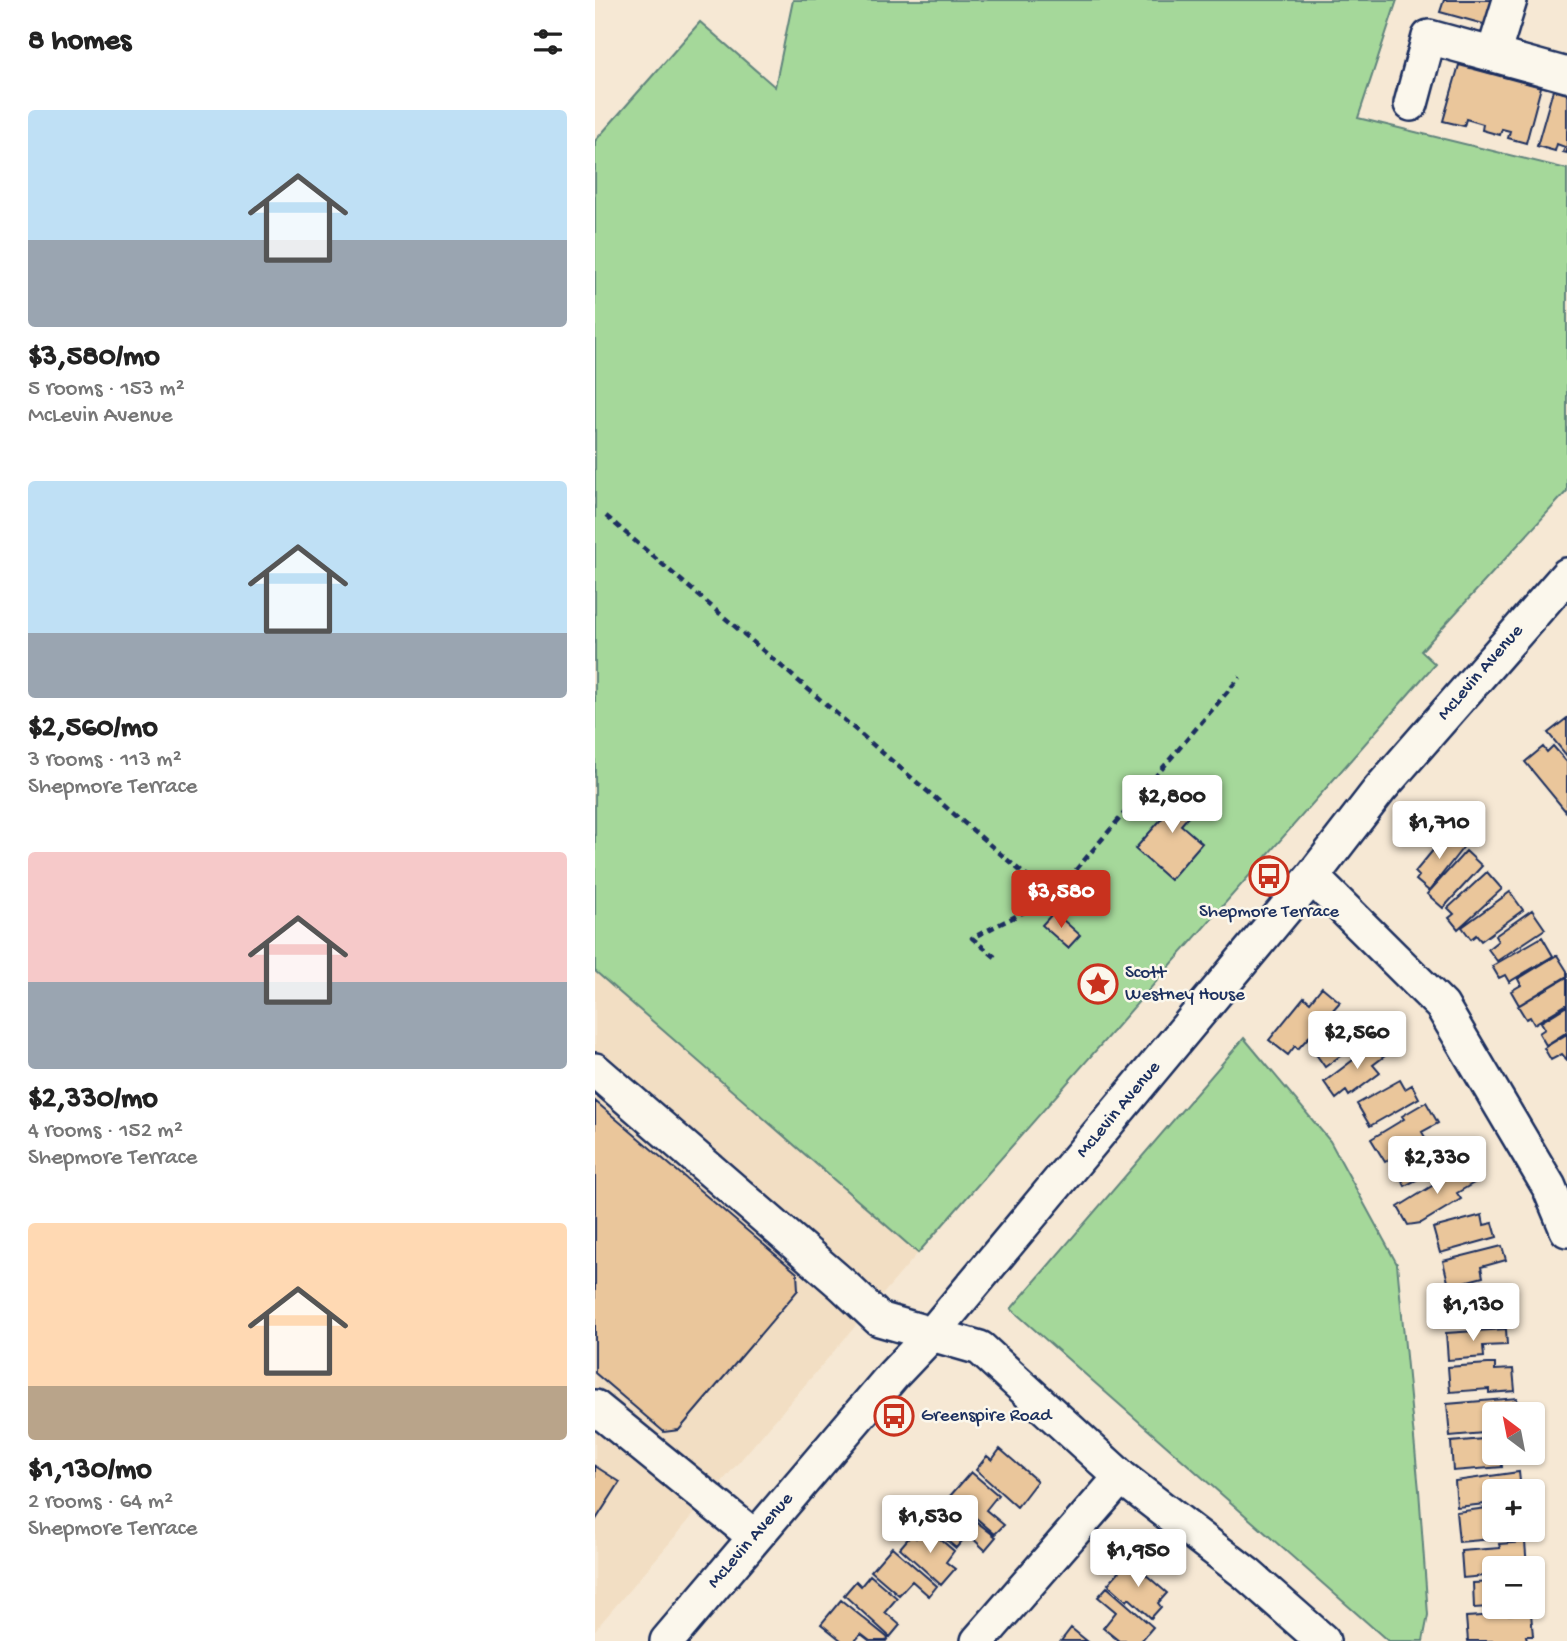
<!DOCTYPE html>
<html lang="en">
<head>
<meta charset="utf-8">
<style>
	:root { --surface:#fff; --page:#f6f6f6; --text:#222; --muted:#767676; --accent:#c8321e }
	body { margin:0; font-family:"Gochi Hand",sans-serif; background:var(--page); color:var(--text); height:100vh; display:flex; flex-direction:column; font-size:26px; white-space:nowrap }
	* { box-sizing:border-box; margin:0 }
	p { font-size:23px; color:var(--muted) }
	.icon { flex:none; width:38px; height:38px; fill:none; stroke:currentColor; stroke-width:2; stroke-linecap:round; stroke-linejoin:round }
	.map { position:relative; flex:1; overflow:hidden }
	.sheet { display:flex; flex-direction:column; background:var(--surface); width:595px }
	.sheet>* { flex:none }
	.needle { width:46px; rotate:328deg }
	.fabs { position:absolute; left:887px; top:1402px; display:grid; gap:14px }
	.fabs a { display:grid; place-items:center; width:63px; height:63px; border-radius:7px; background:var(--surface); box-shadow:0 2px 5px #0004; font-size:35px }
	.price { position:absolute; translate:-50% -60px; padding:0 16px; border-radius:7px; background:#fff; color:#222; font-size:23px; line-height:46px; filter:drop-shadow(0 2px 4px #0008) }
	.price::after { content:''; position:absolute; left:50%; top:42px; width:21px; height:16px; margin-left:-10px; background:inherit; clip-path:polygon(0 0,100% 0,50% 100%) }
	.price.current { background:var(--accent); color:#fff }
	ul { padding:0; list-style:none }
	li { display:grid; align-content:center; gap:14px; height:371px; padding:0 28px }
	li span { display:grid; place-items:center; height:217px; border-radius:7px; color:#555 }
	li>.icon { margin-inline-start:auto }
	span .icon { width:126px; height:126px; fill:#fffc; stroke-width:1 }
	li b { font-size:30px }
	h2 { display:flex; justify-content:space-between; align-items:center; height:84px; padding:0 28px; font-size:30px }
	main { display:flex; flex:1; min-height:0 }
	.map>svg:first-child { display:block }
	.built { fill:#f2dec3 }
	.green { fill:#a5d89a; stroke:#60847c; stroke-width:2 }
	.building { fill:#eac69b; stroke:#1b2f5e; stroke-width:2 }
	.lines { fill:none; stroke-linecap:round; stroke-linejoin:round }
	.minor-casing { stroke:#1b2f5e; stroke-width:38 }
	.path { stroke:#1b2f5e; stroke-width:4.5; stroke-dasharray:7 5; stroke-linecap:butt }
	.minor { stroke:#fbf7ec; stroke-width:33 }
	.labels { text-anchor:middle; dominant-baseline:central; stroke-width:5; stroke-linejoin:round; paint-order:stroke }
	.street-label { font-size:19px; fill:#1b2f5e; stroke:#fbf7ec }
	.poi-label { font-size:19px; fill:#1b2f5e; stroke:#fbf7ec; text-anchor:start }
</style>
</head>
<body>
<main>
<section class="sheet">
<h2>8 homes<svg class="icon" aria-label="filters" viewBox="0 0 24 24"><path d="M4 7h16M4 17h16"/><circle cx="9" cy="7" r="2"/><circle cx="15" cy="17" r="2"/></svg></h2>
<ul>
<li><span style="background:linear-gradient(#bfe0f5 60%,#9aa5b1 0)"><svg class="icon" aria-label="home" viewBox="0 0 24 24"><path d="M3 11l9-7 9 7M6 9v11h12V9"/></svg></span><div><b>$3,580/mo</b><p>5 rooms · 153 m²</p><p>McLevin Avenue</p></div></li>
<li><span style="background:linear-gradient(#bfe0f5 70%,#9aa5b1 0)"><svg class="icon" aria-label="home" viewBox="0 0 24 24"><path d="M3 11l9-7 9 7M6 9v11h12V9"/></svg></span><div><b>$2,560/mo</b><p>3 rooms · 113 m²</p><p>Shepmore Terrace</p></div></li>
<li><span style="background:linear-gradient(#f6c9c9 60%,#9aa5b1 0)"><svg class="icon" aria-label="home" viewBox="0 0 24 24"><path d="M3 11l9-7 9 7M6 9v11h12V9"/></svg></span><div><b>$2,330/mo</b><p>4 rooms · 152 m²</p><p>Shepmore Terrace</p></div></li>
<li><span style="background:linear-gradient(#ffd9b3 75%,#b9a48a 0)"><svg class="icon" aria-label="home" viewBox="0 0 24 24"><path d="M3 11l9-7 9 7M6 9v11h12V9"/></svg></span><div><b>$1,130/mo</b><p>2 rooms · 64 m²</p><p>Shepmore Terrace</p></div></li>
</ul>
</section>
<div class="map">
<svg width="972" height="1641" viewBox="0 0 972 1641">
	<rect width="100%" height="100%" fill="#f6e8d4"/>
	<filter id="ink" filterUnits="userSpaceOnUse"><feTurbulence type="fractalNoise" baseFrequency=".0143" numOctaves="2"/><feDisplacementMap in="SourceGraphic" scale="14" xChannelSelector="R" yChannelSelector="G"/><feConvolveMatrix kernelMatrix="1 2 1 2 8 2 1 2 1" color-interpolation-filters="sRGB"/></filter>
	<g filter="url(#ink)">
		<path class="built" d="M0,971L323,1253L0,1630Z"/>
		<path class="green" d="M198,0H802L763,118L972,169V491L826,651L840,664L323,1253L0,971V141L105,22L180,87Z
			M649,1038L735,1141L802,1264L824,1490L833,1615L828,1641H793L416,1309Z"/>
		<path class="building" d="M849,0H910L903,28L845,12Z
			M864,65L946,87L931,143L913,138L915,131L907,129L905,135L887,130L888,124L871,119L869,126L848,121Z
			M958,90L972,94V153L968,152L970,147L962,144L960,151L942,146Z
			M972,718V756L953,733Z
			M958,746L972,762V813L930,762L948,747L952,752Z
			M589,784L608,800L586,825L607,843L575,880L540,849L570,815L566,811Z
			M854,831L870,845L834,891L821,880L824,876L820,872Z
			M871,851L887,866L848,908L832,894Z
			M892,872L907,889L863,929L854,918L859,914L853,908Z
			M915,892L928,910L886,941L881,935L876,939L867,927Z
			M937,910L950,929L902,961L893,949L903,941L900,936Z
			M459,912L485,935L473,948L447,925Z
			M947,937L958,956L914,982L910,975L904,978L897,966Z
			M962,955L972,971V976L924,1005L916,991L926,985L923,979Z
			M972,977V1004L939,1024L935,1017L931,1019L923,1006Z
			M727,987L745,1002L703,1049L700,1046L693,1055L674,1040L709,997L715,1002Z
			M972,1006V1032L951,1045L944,1033L950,1029L946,1022Z
			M769,1019L778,1032L730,1067L716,1047L745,1026L750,1032Z
			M972,1034V1060L967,1054L956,1060L949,1048Z
			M786,1039L795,1052L778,1065L785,1073L754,1096L751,1091L741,1099L729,1082Z
			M805,1080L810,1089L817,1085L824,1098L775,1126L762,1104Z
			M0,1101L202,1273L203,1290L84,1430L69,1432L0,1373Z
			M831,1102L843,1123L827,1132L831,1139L790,1162L776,1139L809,1119L807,1116Z
			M855,1144L863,1158L810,1186L798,1163L829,1146L834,1155Z
			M868,1163L879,1183L862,1193L866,1199L826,1223L813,1225L803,1207L845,1181L843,1178Z
			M887,1215L889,1225L898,1223L902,1237L845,1253L838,1228Z
			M907,1246L911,1260L886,1267L888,1277L854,1286L848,1261Z
			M888,1292L893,1293L894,1299L912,1297L914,1321L888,1323V1320L849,1323L847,1296Z
			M911,1329L912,1345L888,1346L889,1357L853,1360L851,1333Z
			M893,1364H900V1370L918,1369L920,1391L894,1393V1389L855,1392L853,1367Z
			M922,1398L923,1414H900V1432L855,1436L852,1404Z
			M899,1435H900V1452H922L923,1458L906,1459L907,1467L858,1471L856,1442L899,1438Z
			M405,1449L442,1481L422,1507L381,1470L392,1456L397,1460Z
			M0,1466L25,1482L0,1521Z
			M376,1472L403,1495L391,1510L409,1525L400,1534L355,1496Z
			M924,1472L926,1491H900V1503L862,1507L860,1481Z
			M351,1498L401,1537L390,1550L373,1534L361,1548L335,1526L344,1516L340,1511Z
			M900,1507V1530H919L909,1531L910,1538L864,1542L861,1512Z
			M331,1527L359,1551L351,1562L360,1569L346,1585L305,1548L317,1534L321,1538Z
			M930,1542L932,1567L900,1568V1575L868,1578L866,1551L905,1548L904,1544Z
			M297,1547L342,1586L334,1596L317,1581L304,1595L276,1571Z
			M534,1560L572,1593L563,1603L566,1607L556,1618L534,1598L532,1601L513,1584Z
			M275,1575L302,1598L290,1612L305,1625L295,1637L249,1595L261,1581L266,1586Z
			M900,1582V1606H910L879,1608L878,1583Z
			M512,1587L558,1627L546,1641H524L508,1628L521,1612L503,1597Z
			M246,1600L293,1638L291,1641H275L266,1634L260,1641H247L226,1624Z
			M936,1613L938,1636H931L932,1641H873L871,1617Z
			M476,1628L492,1641H466Z"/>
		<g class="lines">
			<g class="minor-casing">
				<path id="minor" d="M898,55L915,0
					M816,104L834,37L972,75
					M717,877L847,1006L954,1187L972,1230
					M0,1070L248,1285L284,1319L385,1348L526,1477L652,1574L728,1641
					M0,1407L160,1537
					M72,1641L298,1375L337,1334L717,877L785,789L972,575
					M383,1641L526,1477"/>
			</g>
			<path class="path" d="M11,516L457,898L645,677
				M400,957L377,938L457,898"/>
			<use href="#minor" class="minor"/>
		</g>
	</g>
	<defs>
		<g id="bus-ring" transform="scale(2.0125)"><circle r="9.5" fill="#fbf7ec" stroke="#c8321e" stroke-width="1.5"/><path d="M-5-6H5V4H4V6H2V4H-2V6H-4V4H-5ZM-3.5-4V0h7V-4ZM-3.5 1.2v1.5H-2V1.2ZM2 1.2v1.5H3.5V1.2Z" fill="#c8321e"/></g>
		<g id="sight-ring" transform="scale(2.0125)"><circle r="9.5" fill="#fbf7ec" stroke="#c8321e" stroke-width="1.5"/><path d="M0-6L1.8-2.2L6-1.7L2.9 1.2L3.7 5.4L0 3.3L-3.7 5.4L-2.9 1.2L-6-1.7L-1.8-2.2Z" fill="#c8321e"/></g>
	</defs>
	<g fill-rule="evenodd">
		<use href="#bus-ring" x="674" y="876"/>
		<use href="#sight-ring" x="503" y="984"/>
		<use href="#bus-ring" x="299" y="1416"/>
	</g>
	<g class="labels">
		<g class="street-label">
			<text transform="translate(886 673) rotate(-49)">McLevin Avenue</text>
			<text transform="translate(524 1110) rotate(-50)">McLevin Avenue</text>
			<text transform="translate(156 1541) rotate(-49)">McLevin Avenue</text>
		</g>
		<g class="poi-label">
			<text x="674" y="912" text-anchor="middle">Shepmore Terrace</text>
			<text x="530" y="973">Scott<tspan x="530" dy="22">Westney House</tspan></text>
			<text x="326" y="1416">Greenspire Road</text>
		</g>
	</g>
</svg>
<div class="fabs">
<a><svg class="needle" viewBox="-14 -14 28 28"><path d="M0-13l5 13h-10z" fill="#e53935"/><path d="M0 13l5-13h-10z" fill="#767676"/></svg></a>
<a>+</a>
<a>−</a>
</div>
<b class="price" style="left:577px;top:835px">$2,800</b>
<b class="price" style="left:844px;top:861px">$1,710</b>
<b class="price current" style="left:466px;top:930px">$3,580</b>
<b class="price" style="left:762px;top:1071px">$2,560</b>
<b class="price" style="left:842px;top:1196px">$2,330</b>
<b class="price" style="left:878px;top:1343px">$1,130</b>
<b class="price" style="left:335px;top:1555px">$1,530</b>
<b class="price" style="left:543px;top:1589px">$1,950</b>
</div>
</main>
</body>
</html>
